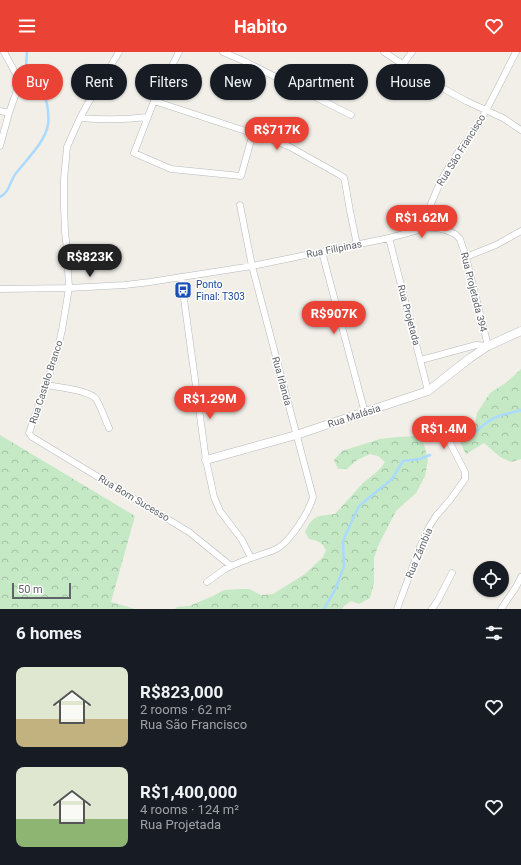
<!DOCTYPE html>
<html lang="en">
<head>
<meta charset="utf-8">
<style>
	:root { --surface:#171b24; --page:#20242c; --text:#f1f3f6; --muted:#9ea1a6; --accent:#ea4335 }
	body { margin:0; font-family:Roboto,sans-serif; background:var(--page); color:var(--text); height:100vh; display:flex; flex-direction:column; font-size:15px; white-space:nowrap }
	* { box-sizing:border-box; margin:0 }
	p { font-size:13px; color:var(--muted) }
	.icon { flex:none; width:22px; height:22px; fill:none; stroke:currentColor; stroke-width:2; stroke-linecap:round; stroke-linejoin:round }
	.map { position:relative; height:557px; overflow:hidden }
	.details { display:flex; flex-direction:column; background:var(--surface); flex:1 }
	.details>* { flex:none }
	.guide { position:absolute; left:12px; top:12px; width:497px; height:36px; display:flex; gap:8px }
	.tools { position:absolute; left:473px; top:509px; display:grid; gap:8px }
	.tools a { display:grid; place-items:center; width:36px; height:36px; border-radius:50%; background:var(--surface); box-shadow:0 1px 3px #0004; font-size:20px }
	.scale { position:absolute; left:12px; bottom:10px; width:59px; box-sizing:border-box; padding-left:4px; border:2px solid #5f6368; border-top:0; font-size:11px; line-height:14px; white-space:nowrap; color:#5f6368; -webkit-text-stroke:3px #fff; paint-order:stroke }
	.price { position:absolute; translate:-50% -34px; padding:0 9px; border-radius:14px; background:var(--accent); color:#fff; font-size:13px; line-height:26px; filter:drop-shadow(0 1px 2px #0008) }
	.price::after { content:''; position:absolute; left:50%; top:24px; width:12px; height:9px; margin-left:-6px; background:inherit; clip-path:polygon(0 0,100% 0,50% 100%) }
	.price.active { background:#222; color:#fff }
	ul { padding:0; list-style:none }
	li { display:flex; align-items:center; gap:12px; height:100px; padding:0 16px }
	li span { display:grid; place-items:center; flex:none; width:112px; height:80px; border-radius:8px; color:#555 }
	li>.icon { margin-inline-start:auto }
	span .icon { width:48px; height:48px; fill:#fffc; stroke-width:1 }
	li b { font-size:17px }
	h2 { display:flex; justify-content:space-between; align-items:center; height:48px; padding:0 16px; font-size:17px }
	.chip { padding:0 14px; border-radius:18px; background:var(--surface); box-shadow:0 1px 3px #0004; font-size:14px; line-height:36px }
	.chip.active { background:var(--accent); color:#fff }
	header { display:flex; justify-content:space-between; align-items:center; height:52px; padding:0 16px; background:var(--accent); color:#fff; font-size:18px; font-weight:700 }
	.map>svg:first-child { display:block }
	.forest { fill:url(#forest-crowns) }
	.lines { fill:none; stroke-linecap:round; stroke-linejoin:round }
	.stream { stroke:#aadaff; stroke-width:2.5 }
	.minor-casing { stroke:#b5b8bc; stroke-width:7 }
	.tertiary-casing { stroke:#b5b8bc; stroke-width:9 }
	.minor { stroke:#fff; stroke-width:6 }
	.tertiary { stroke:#fff; stroke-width:8 }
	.labels { text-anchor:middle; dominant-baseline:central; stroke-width:3; stroke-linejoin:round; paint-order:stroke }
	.street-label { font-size:10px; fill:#5f6368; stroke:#fff }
	.transit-label { font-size:10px; fill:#164399; stroke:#fff; text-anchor:start }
</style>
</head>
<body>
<header><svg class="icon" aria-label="menu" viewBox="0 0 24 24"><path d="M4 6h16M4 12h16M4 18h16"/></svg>Habito<svg class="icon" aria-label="heart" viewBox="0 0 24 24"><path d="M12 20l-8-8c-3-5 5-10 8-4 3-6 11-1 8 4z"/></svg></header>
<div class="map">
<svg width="521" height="557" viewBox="0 0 521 557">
	<defs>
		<pattern id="forest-crowns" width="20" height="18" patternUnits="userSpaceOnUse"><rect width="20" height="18" fill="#c5e8c5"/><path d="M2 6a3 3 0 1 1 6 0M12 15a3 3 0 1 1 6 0" fill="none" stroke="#a3c0a4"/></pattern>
	</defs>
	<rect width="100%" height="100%" fill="#f1efe8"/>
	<path class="forest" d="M521,317V407L511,410L500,405L484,391L466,402L457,384L475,373L477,361L490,341L507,330Z
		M0,383L135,464L111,550L135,557H0Z
		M419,384L424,393L428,408L425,424L416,441L396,459L378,494L374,506V531L370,546L359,552L351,549L344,554L342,557H175L177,555L189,554L213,544L224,538L241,537H249L261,543L273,542L305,522L323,505L326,498C321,489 318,489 309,487L305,480C313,463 317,464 335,462L363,431L380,417L385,410L378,404L370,402L357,408L347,417H338L334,408L342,399L380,387L397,385Z"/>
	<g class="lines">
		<path class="stream" d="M0,145C11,139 9,129 17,120C27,107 46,89 48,72C49,68 48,63 48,59C47,43 39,34 27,23L26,14L27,0
			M473,382C481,375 489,367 499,364C507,361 514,361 521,358
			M324,557L335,538L344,514L343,489L350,473L359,454L392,427L403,409L420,407L430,403"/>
		<g class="minor-casing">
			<path id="minor" d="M119,0L87,53L80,66L67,95L64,127V154L65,180L67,198L69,236L62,278L56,304L29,381L32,385L189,480L231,514
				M179,0L154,49L134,101L171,117L241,124L253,81
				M223,0L246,10L351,63
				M384,0L424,26L466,49L503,66L521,78
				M403,12L412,0
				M154,49L270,87L290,95L340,123L344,126L345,130L350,159L357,193
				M0,59L9,61
				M80,66C103,68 125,68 147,65
				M0,94L9,61L16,41L18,29L17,24L4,0
				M422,177C430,151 440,128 455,105C461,95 470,86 476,76C491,51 503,25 516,0
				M389,186L428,339
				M322,200L365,361
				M466,205L496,193L521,179
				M181,225L206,408L214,445L220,459L242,488L251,506
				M0,237L69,236L125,233L150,230L252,214L389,186L422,177L438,176L445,178L455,182L460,187L466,205L488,294L476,293L421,308
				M46,333C57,335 90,338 96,347C101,355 105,367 109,376
				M207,530L225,517L231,514C240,510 248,507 257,504C264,501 272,500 278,496C291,488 309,460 313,445L252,214L240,153
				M397,557L420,495L429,475L436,464L450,448L465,427V420L449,389L441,368
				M432,557L438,548L452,521
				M501,557L516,535L521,525"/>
		</g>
		<g class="tertiary-casing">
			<path id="tertiary" d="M206,408L296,383L428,339L470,306L488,294L521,279"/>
		</g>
		<use href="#minor" class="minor"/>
		<use href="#tertiary" class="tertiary"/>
	</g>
	<defs>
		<g id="bus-square" transform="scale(0.9)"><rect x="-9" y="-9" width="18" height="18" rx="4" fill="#1a4fb4" stroke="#fff"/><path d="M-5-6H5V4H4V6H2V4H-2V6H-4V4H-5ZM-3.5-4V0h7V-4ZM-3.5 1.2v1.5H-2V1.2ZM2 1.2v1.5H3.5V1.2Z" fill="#fff"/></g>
	</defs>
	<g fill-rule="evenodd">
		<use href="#bus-square" x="183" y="238"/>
	</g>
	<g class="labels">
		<g class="street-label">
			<text transform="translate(461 98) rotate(-58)">Rua São Francisco</text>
			<text transform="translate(334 197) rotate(-11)">Rua Filipinas</text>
			<text transform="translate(474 240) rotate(76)">Rua Projetada 394</text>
			<text transform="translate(409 263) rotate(75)">Rua Projetada</text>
			<text transform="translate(282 329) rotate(75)">Rua Irlanda</text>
			<text transform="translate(46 330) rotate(-72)">Rua Castelo Branco</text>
			<text transform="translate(354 364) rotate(-18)">Rua Malásia</text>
			<text transform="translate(134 446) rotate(31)">Rua Bom Sucesso</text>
			<text transform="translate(419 501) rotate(-67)">Rua Zâmbia</text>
		</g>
		<g class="transit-label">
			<text x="196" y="232">Ponto<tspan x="196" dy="12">Final: T303</tspan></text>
		</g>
	</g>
</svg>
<div class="tools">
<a><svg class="icon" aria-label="locate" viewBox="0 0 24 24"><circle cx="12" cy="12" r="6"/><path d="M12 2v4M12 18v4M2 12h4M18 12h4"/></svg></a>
</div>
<div class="scale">50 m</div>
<b class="price" style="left:277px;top:99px">R$717K</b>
<b class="price" style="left:422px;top:187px">R$1.62M</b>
<b class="price active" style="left:90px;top:226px">R$823K</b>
<b class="price" style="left:334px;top:283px">R$907K</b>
<b class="price" style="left:210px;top:368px">R$1.29M</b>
<b class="price" style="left:444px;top:398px">R$1.4M</b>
<div class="guide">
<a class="chip active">Buy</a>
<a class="chip">Rent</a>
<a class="chip">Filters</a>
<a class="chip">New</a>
<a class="chip">Apartment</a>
<a class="chip">House</a>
</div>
</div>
<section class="details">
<h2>6 homes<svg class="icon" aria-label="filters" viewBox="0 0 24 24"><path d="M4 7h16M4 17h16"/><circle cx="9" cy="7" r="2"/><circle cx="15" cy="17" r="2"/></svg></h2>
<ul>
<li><span style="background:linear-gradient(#dfe7d0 65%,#c2b280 0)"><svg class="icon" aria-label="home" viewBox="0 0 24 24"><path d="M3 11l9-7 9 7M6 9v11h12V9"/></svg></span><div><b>R$823,000</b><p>2 rooms · 62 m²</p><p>Rua São Francisco</p></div><svg class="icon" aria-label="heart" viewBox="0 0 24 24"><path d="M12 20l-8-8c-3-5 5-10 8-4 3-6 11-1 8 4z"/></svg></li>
<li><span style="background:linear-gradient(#dfe7d0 65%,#8fb573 0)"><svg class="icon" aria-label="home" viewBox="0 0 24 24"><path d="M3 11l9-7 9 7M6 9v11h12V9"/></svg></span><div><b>R$1,400,000</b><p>4 rooms · 124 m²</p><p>Rua Projetada</p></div><svg class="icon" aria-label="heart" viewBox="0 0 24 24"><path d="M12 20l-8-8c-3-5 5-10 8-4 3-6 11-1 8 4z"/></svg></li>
</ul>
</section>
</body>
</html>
